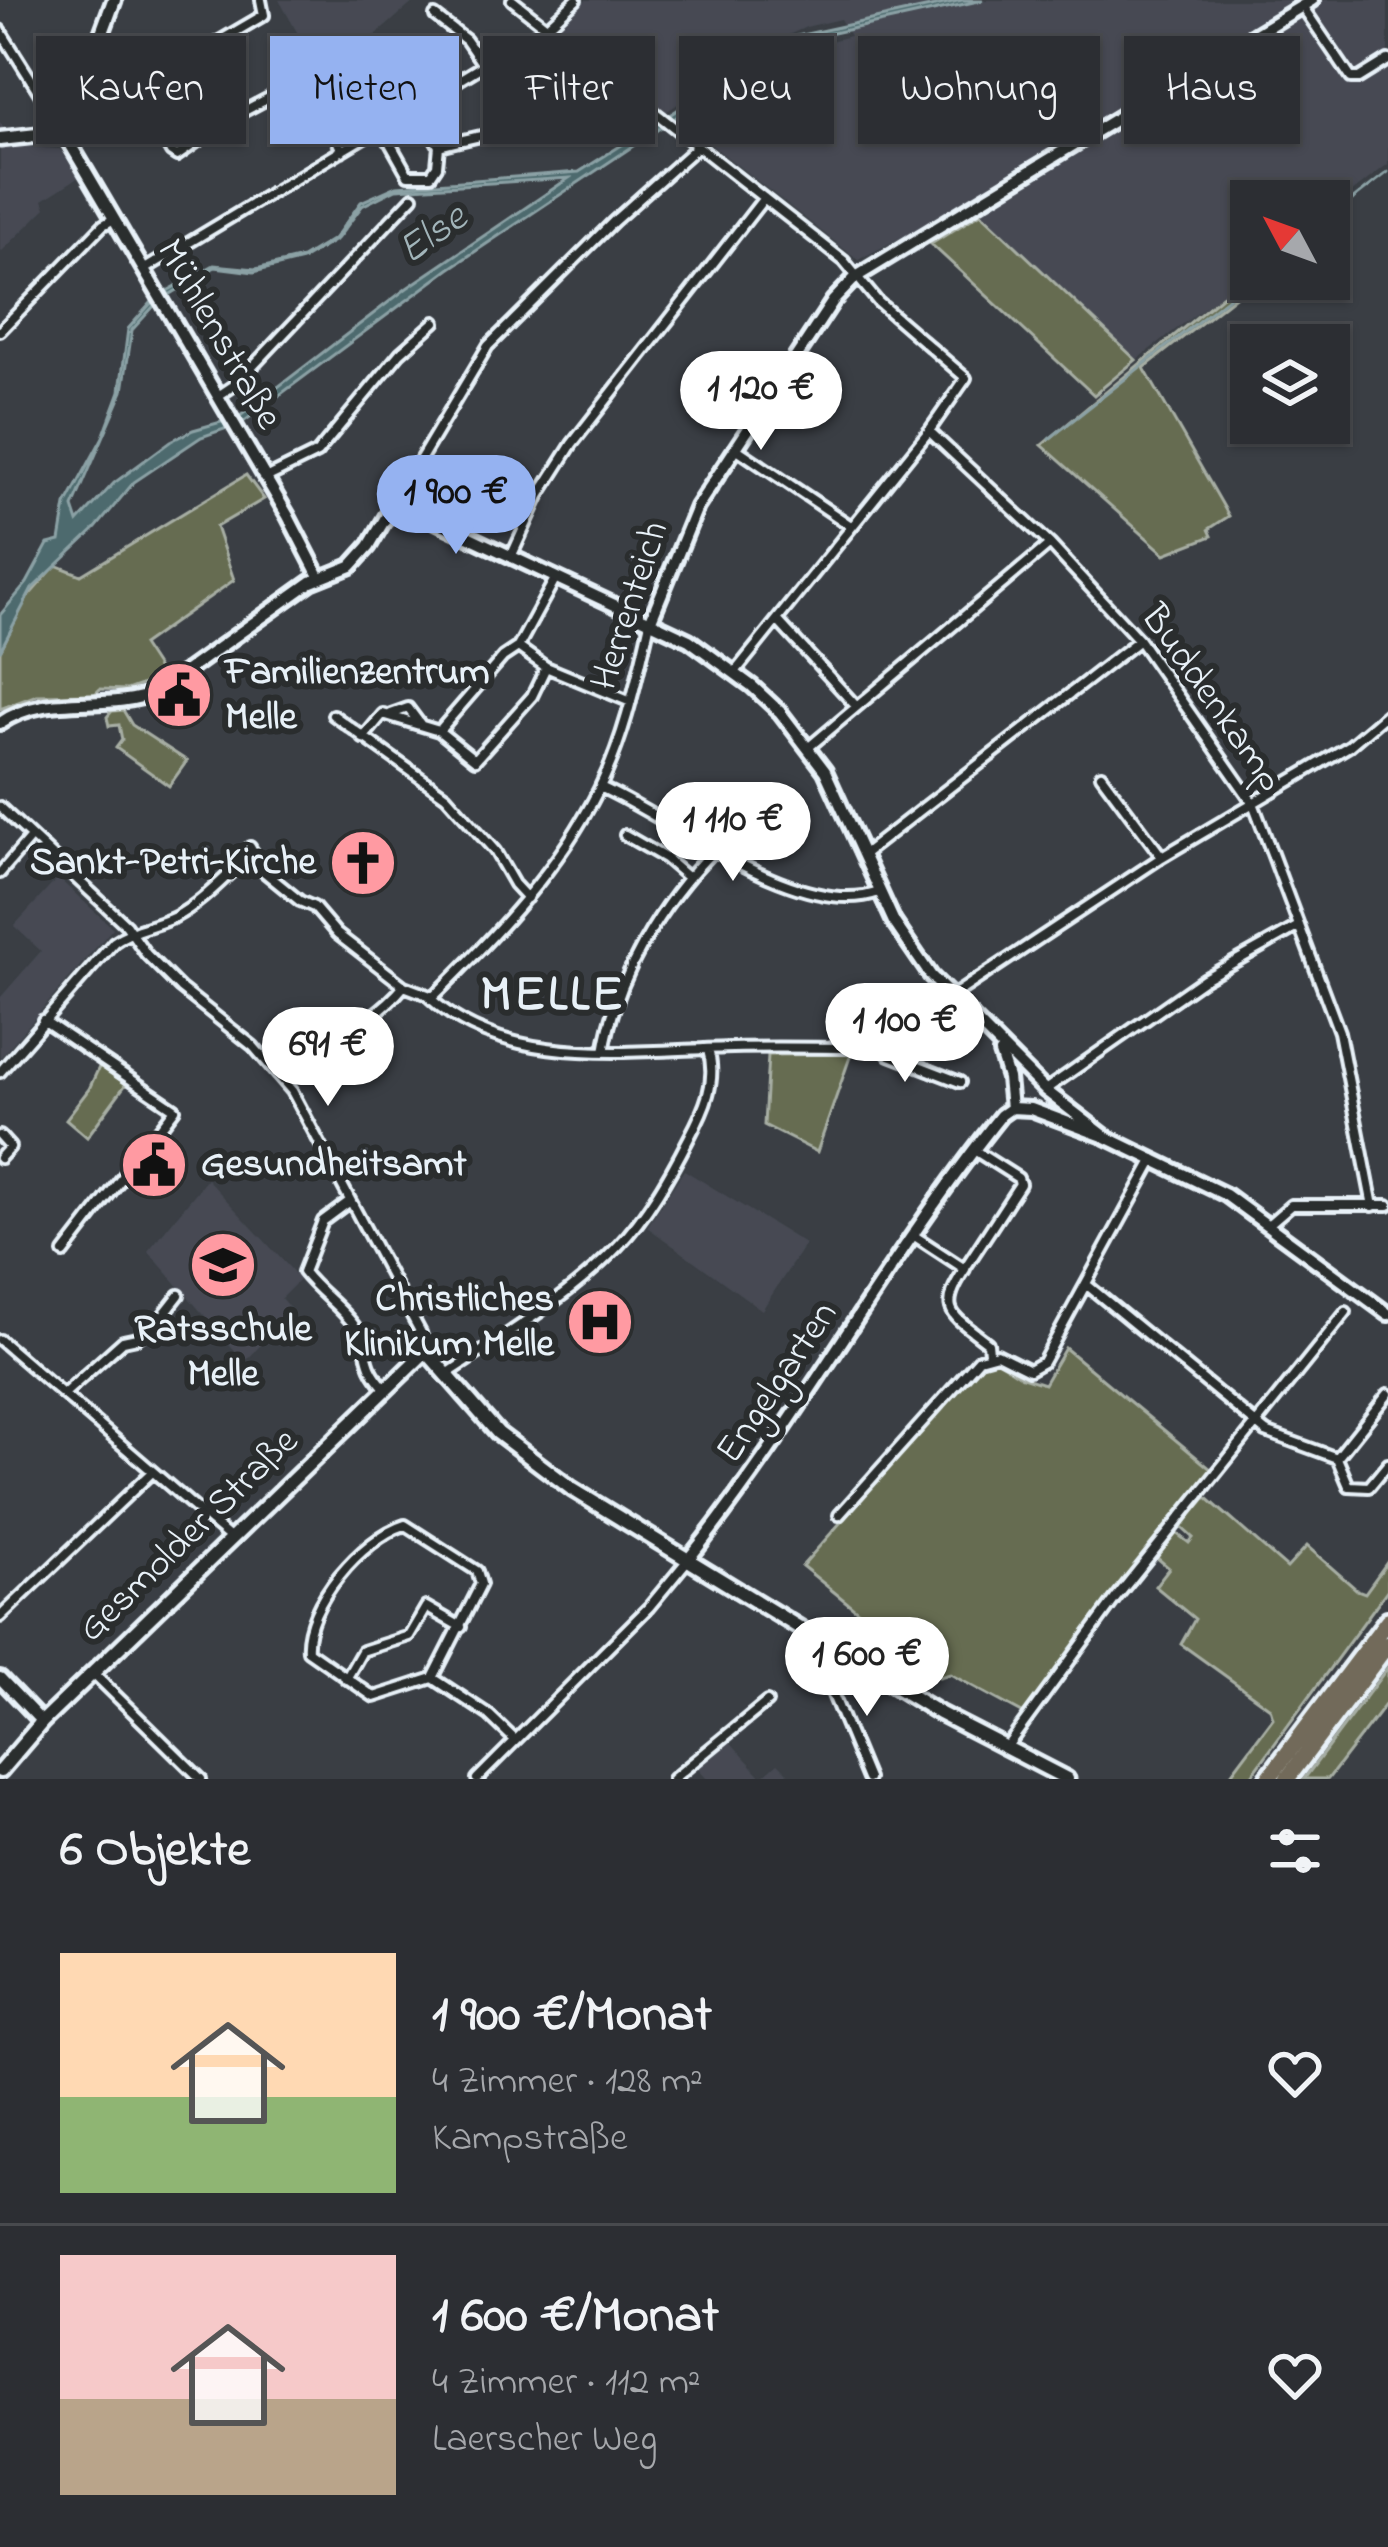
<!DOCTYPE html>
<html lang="de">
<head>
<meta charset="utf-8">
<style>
	:root { --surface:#2c2e33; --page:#383a3f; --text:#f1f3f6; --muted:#a6a8ac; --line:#484a4e; --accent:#95b2f1 }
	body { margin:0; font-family:"Indie Flower",sans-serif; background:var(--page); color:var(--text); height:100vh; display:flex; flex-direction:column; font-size:45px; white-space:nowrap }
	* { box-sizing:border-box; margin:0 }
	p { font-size:39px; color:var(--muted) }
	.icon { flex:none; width:66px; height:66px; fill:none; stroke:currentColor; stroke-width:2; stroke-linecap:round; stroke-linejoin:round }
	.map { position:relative; height:1779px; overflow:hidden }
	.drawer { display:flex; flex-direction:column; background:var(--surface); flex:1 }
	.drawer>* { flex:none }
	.guide { position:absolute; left:36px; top:36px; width:1317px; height:108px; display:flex; gap:24px }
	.needle { width:78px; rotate:311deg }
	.buttons { position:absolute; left:1230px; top:180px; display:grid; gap:24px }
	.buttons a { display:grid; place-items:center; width:120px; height:120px; border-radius:0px; background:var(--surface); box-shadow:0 3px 9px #0004,0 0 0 3px var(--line); font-size:60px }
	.price { position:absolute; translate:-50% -102px; padding:0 27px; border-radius:42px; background:#fff; color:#222; font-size:39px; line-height:78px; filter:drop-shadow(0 3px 6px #0008) }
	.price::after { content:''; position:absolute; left:50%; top:72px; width:36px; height:27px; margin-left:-18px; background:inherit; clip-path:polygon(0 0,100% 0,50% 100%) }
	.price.active { background:var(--accent); color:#111 }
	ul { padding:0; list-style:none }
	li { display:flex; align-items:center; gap:36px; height:300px; padding:0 60px }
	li+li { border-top:3px solid var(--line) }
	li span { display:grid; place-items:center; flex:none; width:336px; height:240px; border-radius:0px; color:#555 }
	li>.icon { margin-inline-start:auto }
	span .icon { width:144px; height:144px; fill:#fffc; stroke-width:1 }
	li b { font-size:51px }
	h2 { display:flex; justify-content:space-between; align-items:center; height:144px; padding:0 60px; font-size:51px }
	.tag { padding:0 42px; border-radius:0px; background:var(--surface); box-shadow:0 3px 9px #0004,0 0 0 3px var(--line); font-size:42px; line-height:108px }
	.tag.active { background:var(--accent); color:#111 }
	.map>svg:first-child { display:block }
	.built { fill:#464a53 }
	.green { fill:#666c51; stroke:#a7aea4; stroke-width:3 }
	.water { fill:#4d6b6e; stroke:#8ba1a5; stroke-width:3 }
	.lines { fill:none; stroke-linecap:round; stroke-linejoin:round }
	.stream { stroke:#8ba1a5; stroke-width:3 }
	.minor-casing { stroke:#e8f1f8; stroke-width:16 }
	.tertiary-casing { stroke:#e8f1f8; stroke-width:20 }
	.secondary-casing { stroke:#e8f1f8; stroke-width:21 }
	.motorway-casing { stroke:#e8f1f8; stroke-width:24 }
	.minor { stroke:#2a2d2e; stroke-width:8 }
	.tertiary { stroke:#2a2d2e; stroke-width:10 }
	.secondary { stroke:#2a2d2e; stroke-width:12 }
	.motorway { stroke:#726b5a; stroke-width:15 }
	.labels { text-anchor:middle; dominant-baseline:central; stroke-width:12; stroke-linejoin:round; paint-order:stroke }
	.street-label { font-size:39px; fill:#e8f1f8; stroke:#2a2d2e }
	.poi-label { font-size:39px; font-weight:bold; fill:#e8f1f8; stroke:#2a2d2e; text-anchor:start }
	.water-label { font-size:42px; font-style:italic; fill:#a2b5ba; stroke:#2a2d2e }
	.district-label { font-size:51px; font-weight:bold; letter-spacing:3px; fill:#e8f1f8; stroke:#2a2d2e }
</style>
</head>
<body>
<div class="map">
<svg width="1388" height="1779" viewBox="0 0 1388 1779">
	<rect width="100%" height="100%" fill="#3a3e44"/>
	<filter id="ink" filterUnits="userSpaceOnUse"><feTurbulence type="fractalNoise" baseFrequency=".00833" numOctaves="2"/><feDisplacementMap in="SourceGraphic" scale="24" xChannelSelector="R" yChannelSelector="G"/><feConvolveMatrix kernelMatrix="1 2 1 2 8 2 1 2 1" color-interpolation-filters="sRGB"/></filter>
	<g filter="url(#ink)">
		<path class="built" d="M279,0H416L324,80Z
			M586,0H1388V164L1329,210V201H1251V272L1136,360L969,202L858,260L686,125L768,67L811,46L850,36L840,19L806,27L762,47L666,112L561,29V25Z
			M0,122L14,146L60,149L79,177L43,200L46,208L0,253Z
			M58,878L113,928L0,1058V998L41,951L14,926Z
			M684,1170L805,1244L762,1310L647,1227Z
			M207,1179L300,1279L281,1298L292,1311L245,1362L148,1251Z
			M726,1737L762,1777L778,1763L794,1779H707L694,1765Z"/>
		<path class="green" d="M981,213L1136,360L1094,395L931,244Z
			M1251,272V279H1257L1144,368L1229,516L1209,529L1212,536L1165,554L1042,445Z
			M246,475L264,499L216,527L234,580L142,645L163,677L127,690L100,689L95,694L37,695L0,709V651L26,599L56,565L81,575Z
			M123,710L132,725L187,761L169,786L116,748L122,740L119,725L109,726L107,717L112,711Z
			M851,1054L817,1152L764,1125L768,1055Z
			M100,1065L126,1084L87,1137L66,1119L89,1089Z
			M1065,1348L1212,1470L1119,1585L1024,1714L950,1674L939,1677L802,1566L981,1364L994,1359L1022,1377L1044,1384Z
			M1206,1497L1287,1568L1307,1546L1357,1590L1365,1593L1388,1561V1589L1249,1779H1227L1273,1718L1270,1708L1181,1644L1195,1619L1155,1586L1169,1568L1156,1557L1176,1533L1189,1543L1193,1538L1181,1527Z
			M1388,1667V1701L1328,1779H1304Z"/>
		<path class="water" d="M962,0H983L810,38L791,44L756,64L449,269L242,423L201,437L134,482L96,528L32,589L0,651V615L27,583L48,544L60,541L66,505L103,437L120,391L128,329L152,302L154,306L132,330L123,391L73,507L78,522L114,483L171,441L193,430L239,417L407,288L569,178L396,189L362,206L337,239L302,260L254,272L215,267L169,295L167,291L214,265L256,269L302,258L335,238L361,202L397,186L579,172L793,37Z"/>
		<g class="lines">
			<path class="stream" d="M1329,218L1388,172
				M1049,439L1252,279"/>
			<g class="minor-casing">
				<path id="minor" d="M261,0L264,15L153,80L143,88L141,99L171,152L177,156L231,118L299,82H311L342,151
					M512,0L844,261L878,302L966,378L929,431L735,672
					M1302,6L1351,78H1359L1388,60
					M435,16L466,40L484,66
					M0,30L59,124
					M399,48L434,96
					M350,70L370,90L389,122
					M416,106L439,146C508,128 553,127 607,76
					M381,127L408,175H431L437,166L439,146
					M145,269L547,27L576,0
					M0,331L103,225L114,219
					M218,396L236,384L413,197
					M929,431L1050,544L1139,640L1253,803L1339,1032L1373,1206
					M737,449L851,526
					M266,478L317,453L400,353L435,322
					M395,502L488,346L614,221L698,146
					M511,557L539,496L572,444L764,198
					M778,621L856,706
					M518,647L546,667L631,702
					M391,714L408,708L420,724
					M333,715L446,796L495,851L514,884L527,898
					M439,731L475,760L532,696L546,667
					M363,738L383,714L439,731L503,657L518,647L555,579
					M809,747L1050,544
					M1101,775L1162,857
					M600,787C675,820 799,921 879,892
					M0,807L126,925L146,954L180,988L253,1046L292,1091L421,1333L426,1351
					M625,835L665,858L687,877
					M250,847L255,856L252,862L300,901L314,907L337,934L404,986L433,997C496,935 559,869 599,789C625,737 637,678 650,622
					M864,854L1139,640
					M0,873L31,837
					M430,998C507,1070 636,1050 733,1048C776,1047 819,1048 863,1048L880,1044L1162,857L1349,746L1388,713
					M43,1020L175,1109L64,1253
					M880,1044L890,1055L960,1082
					M604,1052C616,977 661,903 715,849
					M0,1072L114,942C132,929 154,927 175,917C201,903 220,882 242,862H252
					M280,1077C319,1045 372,1025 404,986
					M1045,1090L1204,979L1297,927
					M0,1136L10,1147L0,1158
					M350,1201L323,1221L303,1272C319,1293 342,1307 356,1328C372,1351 360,1361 384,1387
					M1269,1224L1291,1205H1388
					M913,1235L965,1269C936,1312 953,1315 988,1343L989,1353
					M965,1268L1020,1184L1018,1178L974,1150
					M1087,1285L1266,1432L1337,1458
					M0,1340L229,1537
					M447,1374C505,1335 570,1297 618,1246C647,1216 670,1175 689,1138C704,1110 718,1081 708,1050
					M65,1393L123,1341L137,1338L157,1323L179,1295
					M1388,1394L1337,1458L1349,1486L1369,1487L1388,1464
					M839,1515L979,1359L997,1354L1029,1370L1043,1362L1154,1159
					M0,1617L151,1473
					M844,1656L835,1672L831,1690L868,1779
					M92,1672L201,1779
					M433,1678L374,1697L308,1651C304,1605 363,1538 405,1525L477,1571L481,1584L433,1678L489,1715L515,1740
					M346,1679L362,1651L409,1636L426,1607L461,1627
					M1008,1745L1115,1599L1346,1312
					M477,1779L649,1607L687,1561
					M673,1779L767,1702"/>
			</g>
			<g class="tertiary-casing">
				<path id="tertiary" d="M59,125L288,516L320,578
					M650,622L697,507L833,301L856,277L1312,0
					M0,723C48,690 106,713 157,692L311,582L351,566L369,546L395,502L689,640L752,686L780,712L825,771L894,922L931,976L1045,1090L1106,1137
					M1000,1053L1008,1078L1011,1108
					M1011,1108L1031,1109L1106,1137L1226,1195L1388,1314
					M687,1561C801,1419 887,1257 1001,1115L1011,1108
					M0,1678L42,1722"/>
			</g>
			<g class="secondary-casing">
				<path id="secondary" d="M0,139L47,134L72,114L114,0
					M0,1771L42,1722L426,1351L498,1433L572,1489L939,1713L1067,1779"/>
			</g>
			<g class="motorway-casing">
				<path id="motorway" d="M1268,1779L1388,1620
					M1287,1779L1388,1644"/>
			</g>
			<use href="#minor" class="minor"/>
			<use href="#tertiary" class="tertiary"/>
			<use href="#secondary" class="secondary"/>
			<use href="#motorway" class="motorway"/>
		</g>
	</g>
	<defs>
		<g id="civic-disc" transform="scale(3.45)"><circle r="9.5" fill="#ff9aa2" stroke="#2a2d2e"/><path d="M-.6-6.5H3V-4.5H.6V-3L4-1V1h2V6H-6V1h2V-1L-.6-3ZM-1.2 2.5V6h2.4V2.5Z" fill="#111"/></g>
		<g id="church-disc" transform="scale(3.45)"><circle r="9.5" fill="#ff9aa2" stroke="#2a2d2e"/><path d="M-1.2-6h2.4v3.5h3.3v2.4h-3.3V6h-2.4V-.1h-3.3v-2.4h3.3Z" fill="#111"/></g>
		<g id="school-disc" transform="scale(3.45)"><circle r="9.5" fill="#ff9aa2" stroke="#2a2d2e"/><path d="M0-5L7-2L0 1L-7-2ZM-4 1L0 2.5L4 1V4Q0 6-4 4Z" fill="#111"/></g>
		<g id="hospital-disc" transform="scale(3.45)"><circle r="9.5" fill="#ff9aa2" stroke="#2a2d2e"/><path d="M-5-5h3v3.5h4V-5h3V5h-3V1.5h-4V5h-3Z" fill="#111"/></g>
	</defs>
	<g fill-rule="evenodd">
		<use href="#civic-disc" x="179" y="695"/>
		<use href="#church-disc" x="363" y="863"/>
		<use href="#civic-disc" x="154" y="1165"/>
		<use href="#school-disc" x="223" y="1265"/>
		<use href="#hospital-disc" x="600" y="1322"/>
	</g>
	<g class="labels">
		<g class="street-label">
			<text transform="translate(218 335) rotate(60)">Mühlenstraße</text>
			<text transform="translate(631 606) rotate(-72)">Herrenteich</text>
			<text transform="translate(1211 699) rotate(55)">Buddenkamp</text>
			<text transform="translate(778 1383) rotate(-56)">Engelgarten</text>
			<text transform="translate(189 1536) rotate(-44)">Gesmolder Straße</text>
		</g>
		<g class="poi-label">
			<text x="225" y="673">Familienzentrum<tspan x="225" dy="45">Melle</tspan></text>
			<text x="316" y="863" text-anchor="end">Sankt-Petri-Kirche</text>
			<text x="201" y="1165">Gesundheitsamt</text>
			<text x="554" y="1300" text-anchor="end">Christliches<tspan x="554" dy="45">Klinikum Melle</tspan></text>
			<text x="223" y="1330" text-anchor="middle">Ratsschule<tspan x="223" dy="45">Melle</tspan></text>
		</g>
		<g class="water-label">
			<text transform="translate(433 235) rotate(-35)">Else</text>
		</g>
		<g class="district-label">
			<text x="553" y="996">MELLE</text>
		</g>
	</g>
</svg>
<div class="buttons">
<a><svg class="needle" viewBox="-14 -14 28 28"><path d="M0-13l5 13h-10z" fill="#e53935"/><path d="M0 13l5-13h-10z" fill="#a6a8ac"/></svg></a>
<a><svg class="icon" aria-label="layers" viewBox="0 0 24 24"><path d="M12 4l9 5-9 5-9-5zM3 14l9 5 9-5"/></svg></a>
</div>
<b class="price" style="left:761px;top:453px">1 120 €</b>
<b class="price active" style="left:456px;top:557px">1 900 €</b>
<b class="price" style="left:733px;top:884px">1 110 €</b>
<b class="price" style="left:905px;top:1085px">1 100 €</b>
<b class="price" style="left:328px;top:1109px">691 €</b>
<b class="price" style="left:867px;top:1719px">1 600 €</b>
<div class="guide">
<a class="tag">Kaufen</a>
<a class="tag active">Mieten</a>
<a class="tag">Filter</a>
<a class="tag">Neu</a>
<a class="tag">Wohnung</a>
<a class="tag">Haus</a>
</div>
</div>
<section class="drawer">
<h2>6 Objekte<svg class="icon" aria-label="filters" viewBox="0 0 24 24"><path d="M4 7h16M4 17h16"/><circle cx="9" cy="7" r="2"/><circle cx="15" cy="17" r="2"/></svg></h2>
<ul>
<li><span style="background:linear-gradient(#ffd9b3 60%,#8fb573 0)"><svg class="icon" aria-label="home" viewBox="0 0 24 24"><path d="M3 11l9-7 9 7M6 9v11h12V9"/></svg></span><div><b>1 900 €/Monat</b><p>4 Zimmer · 128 m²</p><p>Kampstraße</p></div><svg class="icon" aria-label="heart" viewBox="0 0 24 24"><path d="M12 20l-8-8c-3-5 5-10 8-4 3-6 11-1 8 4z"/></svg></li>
<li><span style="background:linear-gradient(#f6c9c9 60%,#b9a48a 0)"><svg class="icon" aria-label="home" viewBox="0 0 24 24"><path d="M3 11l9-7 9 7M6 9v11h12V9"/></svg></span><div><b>1 600 €/Monat</b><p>4 Zimmer · 112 m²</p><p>Laerscher Weg</p></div><svg class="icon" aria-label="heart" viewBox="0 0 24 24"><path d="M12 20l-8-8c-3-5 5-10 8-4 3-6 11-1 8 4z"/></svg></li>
</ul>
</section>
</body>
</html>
